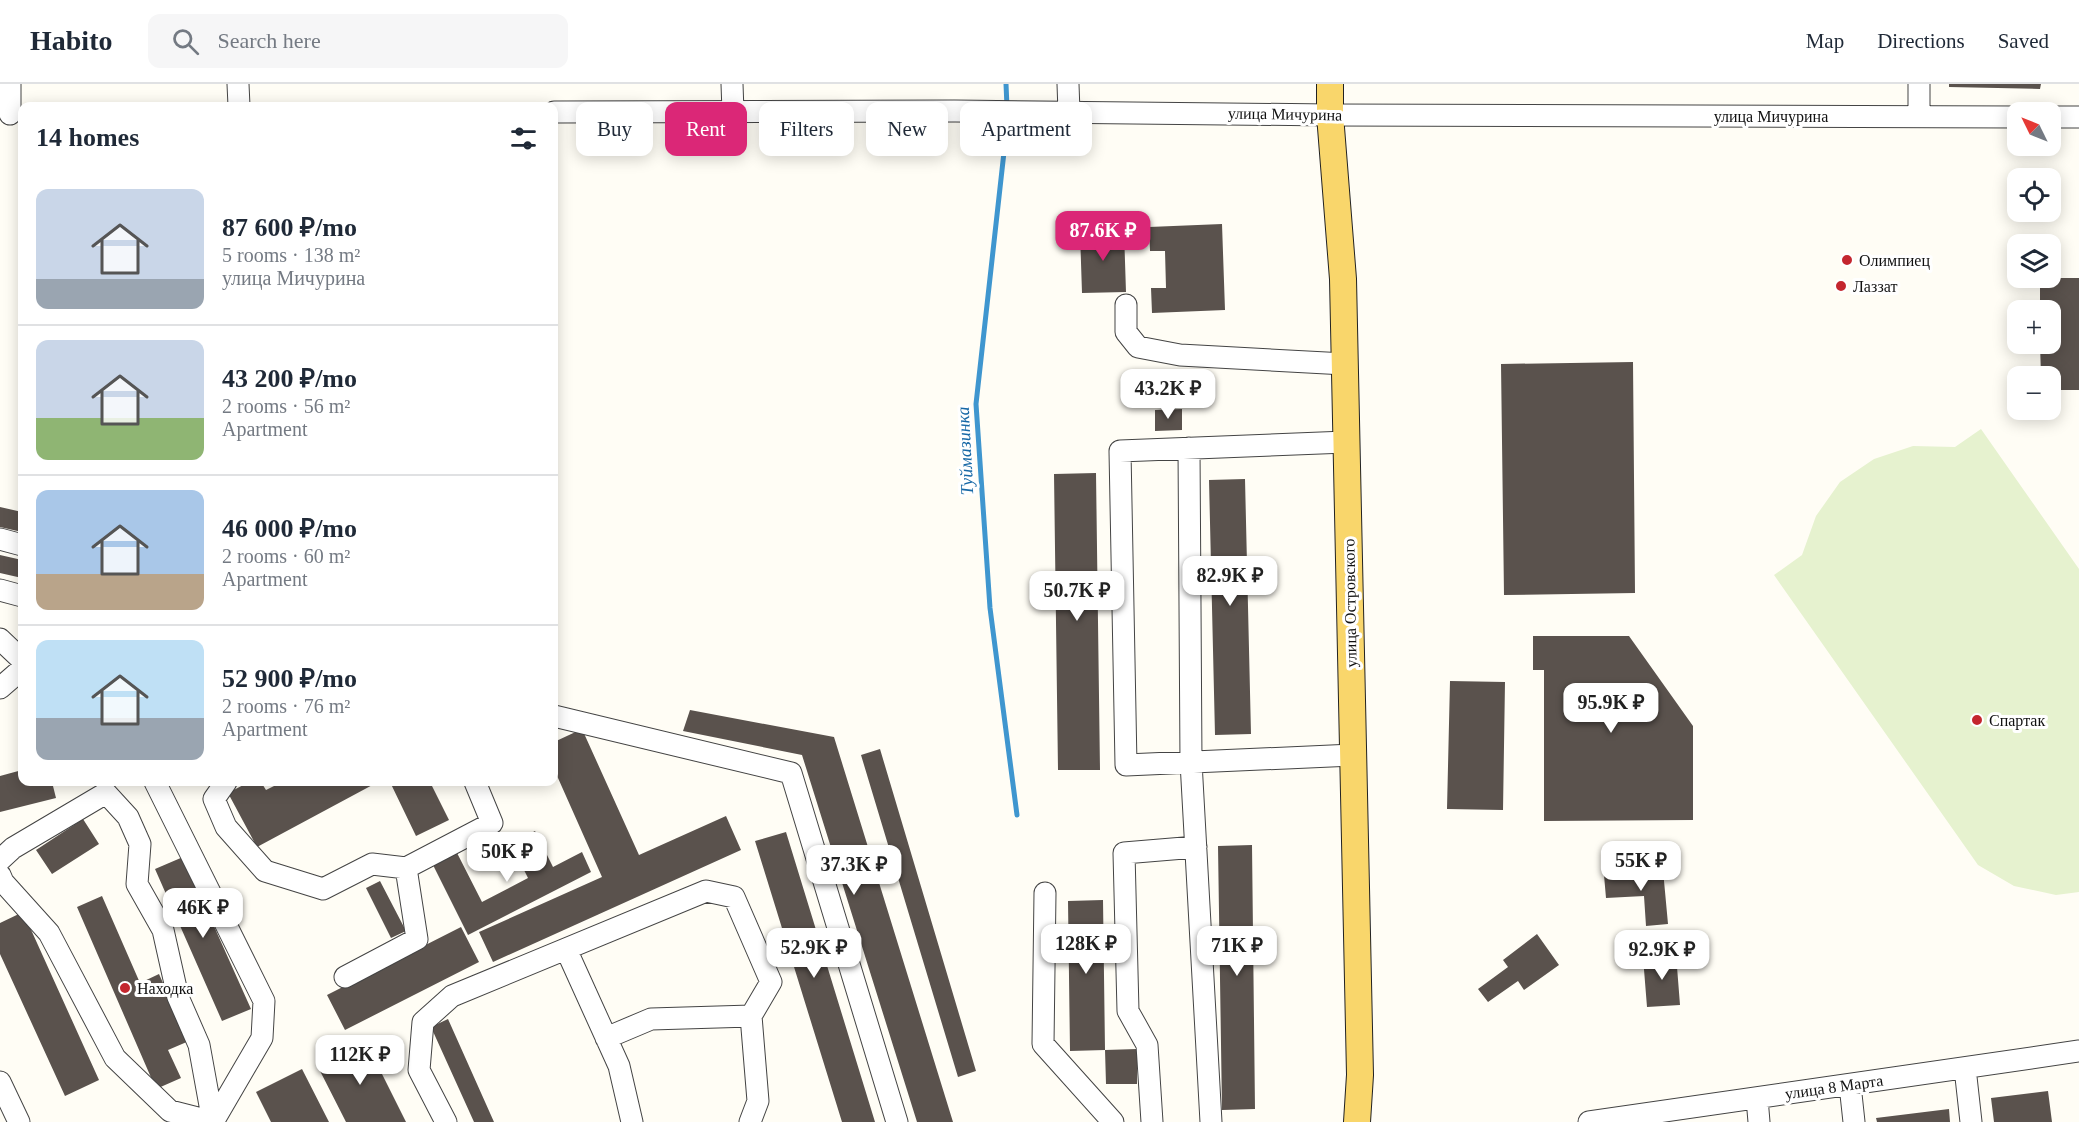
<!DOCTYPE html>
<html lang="en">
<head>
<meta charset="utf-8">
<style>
	:root { --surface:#fff; --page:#f6f6f7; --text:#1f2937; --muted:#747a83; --line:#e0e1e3; --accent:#db2777 }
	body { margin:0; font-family:Georgia,serif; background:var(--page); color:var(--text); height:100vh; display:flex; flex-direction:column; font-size:22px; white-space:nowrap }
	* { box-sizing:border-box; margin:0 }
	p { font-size:20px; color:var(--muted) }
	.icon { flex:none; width:33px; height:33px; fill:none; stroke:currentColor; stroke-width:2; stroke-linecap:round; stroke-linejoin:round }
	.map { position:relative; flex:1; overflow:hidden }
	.drawer { position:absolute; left:18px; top:18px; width:540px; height:684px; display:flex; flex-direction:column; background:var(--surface); border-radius:12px; box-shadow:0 3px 15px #0003 }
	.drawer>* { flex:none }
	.banner { position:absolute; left:576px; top:18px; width:570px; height:54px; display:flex; gap:12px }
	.needle { width:39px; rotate:313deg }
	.controls { position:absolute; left:2007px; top:18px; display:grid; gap:12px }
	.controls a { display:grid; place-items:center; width:54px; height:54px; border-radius:12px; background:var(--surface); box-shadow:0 3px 15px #0003; font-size:30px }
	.price { position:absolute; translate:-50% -51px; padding:0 14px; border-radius:12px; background:#fff; color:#222; font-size:20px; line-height:39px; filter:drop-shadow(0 2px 3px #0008) }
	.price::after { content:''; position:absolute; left:50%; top:36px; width:18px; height:14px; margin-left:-9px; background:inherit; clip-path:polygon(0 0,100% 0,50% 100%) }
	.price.active { background:var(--accent); color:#fff }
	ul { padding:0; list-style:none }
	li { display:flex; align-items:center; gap:18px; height:150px; padding:0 18px }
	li+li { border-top:2px solid var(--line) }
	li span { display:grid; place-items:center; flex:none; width:168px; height:120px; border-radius:12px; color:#555 }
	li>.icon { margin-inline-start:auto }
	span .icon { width:72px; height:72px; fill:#fffc; stroke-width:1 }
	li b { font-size:26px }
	h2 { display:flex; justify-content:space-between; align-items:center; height:72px; padding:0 18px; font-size:26px }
	.chip { padding:0 21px; border-radius:12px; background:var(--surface); box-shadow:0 3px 15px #0003; font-size:21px; line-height:54px }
	.chip.active { background:var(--accent); color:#fff }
	header { display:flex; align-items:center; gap:36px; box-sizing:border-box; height:84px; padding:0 30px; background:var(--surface); border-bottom:2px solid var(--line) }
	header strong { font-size:28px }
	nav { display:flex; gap:33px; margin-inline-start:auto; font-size:21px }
	.search { width:420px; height:54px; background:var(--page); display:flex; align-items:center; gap:15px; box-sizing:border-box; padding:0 21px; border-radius:12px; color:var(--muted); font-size:22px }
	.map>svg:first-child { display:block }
	.pitch { fill:#e6f2cf }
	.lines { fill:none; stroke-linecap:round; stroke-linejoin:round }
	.stream { stroke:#3f96cf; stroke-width:5 }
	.building { fill:#5a524d }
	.minor-casing { stroke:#444; stroke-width:23 }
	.major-casing { stroke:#222; stroke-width:28 }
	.minor { stroke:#fff; stroke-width:21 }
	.major { stroke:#f9d66b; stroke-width:26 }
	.poi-dot { fill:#c4262e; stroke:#fff; stroke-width:2 }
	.labels { text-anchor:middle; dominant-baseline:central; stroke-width:6; stroke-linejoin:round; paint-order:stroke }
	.street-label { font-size:16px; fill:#111; stroke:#fff }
	.poi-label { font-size:16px; fill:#111; stroke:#fff; text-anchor:start }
	.water-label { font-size:18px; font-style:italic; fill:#1768a6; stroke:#fff }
</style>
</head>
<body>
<header>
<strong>Habito</strong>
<div class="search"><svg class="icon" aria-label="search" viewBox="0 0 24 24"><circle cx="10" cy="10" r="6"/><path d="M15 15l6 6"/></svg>Search here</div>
<nav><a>Map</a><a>Directions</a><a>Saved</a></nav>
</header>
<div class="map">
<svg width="2079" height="1038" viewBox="0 0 2079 1038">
	<rect width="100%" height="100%" fill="#fffdf5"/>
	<path class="pitch" d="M1981,345L2079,485V808L2056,811L2014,802L1978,781L1774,491L1802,471L1816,432L1840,398L1874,375L1913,362L1955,363Z"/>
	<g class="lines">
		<path class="stream" d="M1006,0L1007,23
			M1008,32L976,320L990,524L1017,731"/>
	</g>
	<path class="building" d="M1949,0H2041L2040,5L1949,3Z
		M1222,140L1225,226L1152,229L1151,204H1166L1165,167H1150L1149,143Z
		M1124,147L1126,208L1082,209L1080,148Z
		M2040,194H2079V306H2050V292H2041L2040,260H2050V226H2040Z
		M1633,278L1635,509L1504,511L1501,280Z
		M1182,325V346L1155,347V326Z
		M1096,389L1100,686H1058L1054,390Z
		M1245,395L1251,650L1215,651L1209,396Z
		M0,423L22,428V448L0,443Z
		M0,471L22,476V494L0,489Z
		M1533,552H1629L1693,642V736L1544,737V586H1533Z
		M1450,597L1505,598L1503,726L1447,725Z
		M690,626L834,653L953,1038H917L802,671L683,647Z
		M582,645L639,771L726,732L741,766L493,878L479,848L602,793L554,685V658Z
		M880,665L976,987L958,993L861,671Z
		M22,686V698H52L56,714L0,728V692Z
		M249,698H261L266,706L282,698H378L257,763L228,709Z
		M390,698H430L449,736L416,752Z
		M83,735L99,760L52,790L36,766Z
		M535,747L553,783L582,768L591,788L468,851L431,777L455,765L482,818L528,794L511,760Z
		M786,748L875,1038H842L755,757Z
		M1252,761L1255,1025L1222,1026L1218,762Z
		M183,773L251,925L222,937L155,785Z
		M1663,786L1668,840L1646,842L1644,812L1606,814L1604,791Z
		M380,797L406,847L391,854L366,804Z
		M102,812L140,899L159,890L189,957L168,966L181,994L156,1005L77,823Z
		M1103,816L1105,966L1070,967L1068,817Z
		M23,828L99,996L65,1012L0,870V839Z
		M461,843L479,878L345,946L327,911Z
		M1537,850L1559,881L1524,906L1518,897L1488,918L1478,905L1508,883L1503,876Z
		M1676,870L1680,921L1647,923L1643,873Z
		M448,935L494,1038H474L431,943Z
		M364,954L406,1038H346L316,979Z
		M1137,965V1000H1106L1105,966Z
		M302,985L329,1038H271L256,1008Z
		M2048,1007L2052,1038H1994L1991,1014Z
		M1949,1025L1950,1038H1877L1876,1034Z"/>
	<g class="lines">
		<g class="minor-casing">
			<path id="minor" d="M238,0L239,22
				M732,0L733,28
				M1068,0L1069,28
				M554,28L955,27L1330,31L2018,33
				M10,30V0
				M1919,32V0
				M2050,33H2079
				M1126,221V248L1138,263L1180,271L1345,280
				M1346,358L1120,367L1126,681L1353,671
				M1189,364L1191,678L1211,1038
				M0,455L22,461
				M0,506L22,512
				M0,555L22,576
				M0,604L22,585
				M554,632L791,689L897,1038
				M155,698L264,917L262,954L213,1038
				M226,698L214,715L226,743L265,787L323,805L372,780L406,784L492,739L475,698
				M0,776L13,764L106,709L128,733L140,760L137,800L163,846L178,913L199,961L213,1038
				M0,791L3,798L49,849L115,974L170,1027L213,1038
				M1045,809L1043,960L1113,1038
				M566,865L619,982L632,1038
				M345,893L417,855L406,784
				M606,954L651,935L751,932
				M1965,984L1971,1038
				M0,998L19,1038
				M1850,1001L1854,1038
				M1757,1014L1759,1038
				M446,1038L419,986L423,938L452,912L706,807L734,813L771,898L751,932L758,1017L750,1038
				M1152,1038L1147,961L1128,927L1124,769L1196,763
				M1589,1038L2079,967"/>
		</g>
		<g class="major-casing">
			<path id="major" d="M1330,0V31L1343,195L1360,991L1357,1038"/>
		</g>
		<use href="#minor" class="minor"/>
		<use href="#major" class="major"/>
	</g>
	<g class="poi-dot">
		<circle cx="1847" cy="176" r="6"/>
		<circle cx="1841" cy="202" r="6"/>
		<circle cx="1977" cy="636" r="6"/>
		<circle cx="125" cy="904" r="6"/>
	</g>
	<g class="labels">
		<g class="street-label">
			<text transform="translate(1285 30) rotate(1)">улица Мичурина</text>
			<text x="1771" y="32">улица Мичурина</text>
			<text transform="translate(1350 519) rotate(-91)">улица Островского</text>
			<text transform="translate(1834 1003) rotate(-8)">улица 8 Марта</text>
		</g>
		<g class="poi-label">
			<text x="1859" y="176">Олимпиец</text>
			<text x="1853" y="202">Лаззат</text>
			<text x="1989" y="636">Спартак</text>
			<text x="137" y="904">Находка</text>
		</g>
		<g class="water-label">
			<text transform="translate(965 367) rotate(-93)">Туймазинка</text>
		</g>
	</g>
</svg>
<div class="controls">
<a><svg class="needle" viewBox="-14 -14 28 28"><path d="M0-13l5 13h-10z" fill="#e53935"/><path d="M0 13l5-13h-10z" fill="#747a83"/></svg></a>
<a><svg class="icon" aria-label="locate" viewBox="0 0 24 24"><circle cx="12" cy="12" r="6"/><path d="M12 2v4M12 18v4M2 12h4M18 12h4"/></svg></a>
<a><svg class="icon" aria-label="layers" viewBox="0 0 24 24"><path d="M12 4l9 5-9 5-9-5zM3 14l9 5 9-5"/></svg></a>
<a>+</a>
<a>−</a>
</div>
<b class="price active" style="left:1103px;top:178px">87.6K ₽</b>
<b class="price" style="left:1168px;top:336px">43.2K ₽</b>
<b class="price" style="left:1230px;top:523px">82.9K ₽</b>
<b class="price" style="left:1077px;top:538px">50.7K ₽</b>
<b class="price" style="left:1611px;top:650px">95.9K ₽</b>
<b class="price" style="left:507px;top:799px">50K ₽</b>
<b class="price" style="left:1641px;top:808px">55K ₽</b>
<b class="price" style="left:854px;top:812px">37.3K ₽</b>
<b class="price" style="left:203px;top:855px">46K ₽</b>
<b class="price" style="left:1086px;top:891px">128K ₽</b>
<b class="price" style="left:1237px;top:893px">71K ₽</b>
<b class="price" style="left:814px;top:895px">52.9K ₽</b>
<b class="price" style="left:1662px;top:897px">92.9K ₽</b>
<b class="price" style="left:360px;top:1002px">112K ₽</b>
<div class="banner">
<a class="chip">Buy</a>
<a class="chip active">Rent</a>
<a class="chip">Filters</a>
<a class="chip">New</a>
<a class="chip">Apartment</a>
</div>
<section class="drawer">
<h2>14 homes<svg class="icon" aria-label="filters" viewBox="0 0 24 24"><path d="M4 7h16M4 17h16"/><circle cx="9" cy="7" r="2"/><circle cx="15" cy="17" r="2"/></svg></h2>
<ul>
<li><span style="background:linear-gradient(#c9d6e8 75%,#9aa5b1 0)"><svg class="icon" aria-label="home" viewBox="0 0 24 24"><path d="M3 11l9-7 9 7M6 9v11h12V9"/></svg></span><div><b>87 600 ₽/mo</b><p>5 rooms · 138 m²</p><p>улица Мичурина</p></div></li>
<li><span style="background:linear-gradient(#c9d6e8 65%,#8fb573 0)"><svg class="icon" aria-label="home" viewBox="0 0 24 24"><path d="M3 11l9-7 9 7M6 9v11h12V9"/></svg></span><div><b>43 200 ₽/mo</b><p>2 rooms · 56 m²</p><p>Apartment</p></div></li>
<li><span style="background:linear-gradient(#a9c7e8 70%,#b9a48a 0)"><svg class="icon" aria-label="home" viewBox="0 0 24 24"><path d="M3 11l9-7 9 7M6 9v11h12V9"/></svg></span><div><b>46 000 ₽/mo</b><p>2 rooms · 60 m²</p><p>Apartment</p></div></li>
<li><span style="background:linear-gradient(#bfe0f5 65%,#9aa5b1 0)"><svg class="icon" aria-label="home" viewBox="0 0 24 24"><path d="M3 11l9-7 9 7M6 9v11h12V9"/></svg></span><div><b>52 900 ₽/mo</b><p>2 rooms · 76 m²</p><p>Apartment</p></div></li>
</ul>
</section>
</div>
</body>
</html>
